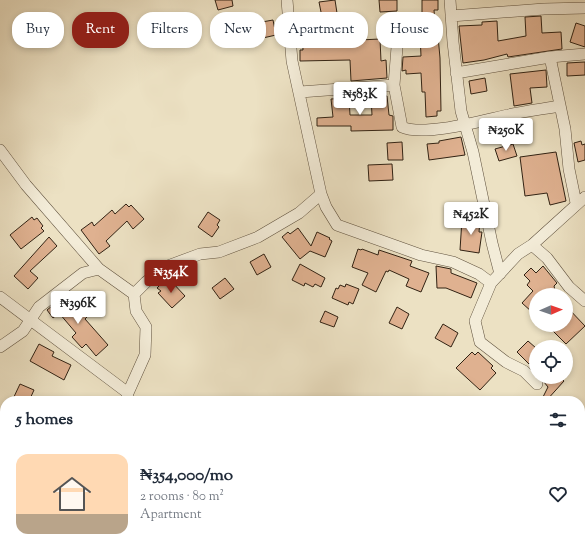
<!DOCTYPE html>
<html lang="en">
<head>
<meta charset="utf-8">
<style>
	:root { --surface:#fff; --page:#f6f6f7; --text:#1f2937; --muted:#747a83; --line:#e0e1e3; --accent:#8f2418 }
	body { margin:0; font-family:"Sorts Mill Goudy",serif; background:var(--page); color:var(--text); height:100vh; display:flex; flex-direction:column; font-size:15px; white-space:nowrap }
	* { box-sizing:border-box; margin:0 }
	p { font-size:13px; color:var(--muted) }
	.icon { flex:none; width:22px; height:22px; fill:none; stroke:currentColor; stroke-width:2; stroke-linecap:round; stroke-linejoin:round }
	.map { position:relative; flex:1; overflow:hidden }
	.drawer { position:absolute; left:0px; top:396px; width:585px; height:156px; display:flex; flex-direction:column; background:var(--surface); border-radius:16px 16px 0 0; box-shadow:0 2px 6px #0003 }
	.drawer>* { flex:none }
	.top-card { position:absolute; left:12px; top:12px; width:561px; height:36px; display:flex; gap:8px }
	.needle { width:26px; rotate:88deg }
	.tools { position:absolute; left:529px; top:288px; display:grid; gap:8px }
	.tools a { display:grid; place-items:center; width:44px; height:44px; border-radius:50%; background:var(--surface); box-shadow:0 2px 6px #0003; font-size:20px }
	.price { position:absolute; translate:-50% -34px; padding:0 9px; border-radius:4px; background:#fff; color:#222; font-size:13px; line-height:26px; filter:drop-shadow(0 1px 2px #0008) }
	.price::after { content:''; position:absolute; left:50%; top:24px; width:12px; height:9px; margin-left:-6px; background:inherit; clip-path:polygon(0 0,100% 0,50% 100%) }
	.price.on { background:var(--accent); color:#fff }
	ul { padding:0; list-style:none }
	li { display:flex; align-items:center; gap:12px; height:100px; padding:0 16px }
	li+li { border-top:1px solid var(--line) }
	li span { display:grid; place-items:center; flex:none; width:112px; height:80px; border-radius:12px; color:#555 }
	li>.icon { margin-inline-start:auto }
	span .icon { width:48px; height:48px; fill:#fffc; stroke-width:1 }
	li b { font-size:17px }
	h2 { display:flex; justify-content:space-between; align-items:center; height:48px; padding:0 16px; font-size:17px }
	.chip { padding:0 14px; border-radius:16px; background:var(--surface); box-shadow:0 2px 6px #0003; font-size:14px; line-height:36px }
	.chip.on { background:var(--accent); color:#fff }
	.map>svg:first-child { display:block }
	.building { fill:#dfb190; stroke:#312213 }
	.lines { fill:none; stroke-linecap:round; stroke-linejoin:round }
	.street-casing { stroke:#60523f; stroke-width:12 }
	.street { stroke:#f3ecd8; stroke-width:11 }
</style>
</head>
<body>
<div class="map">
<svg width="585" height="552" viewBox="0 0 585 552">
	<rect width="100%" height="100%" fill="#ece1c3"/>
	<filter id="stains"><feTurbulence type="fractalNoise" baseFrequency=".005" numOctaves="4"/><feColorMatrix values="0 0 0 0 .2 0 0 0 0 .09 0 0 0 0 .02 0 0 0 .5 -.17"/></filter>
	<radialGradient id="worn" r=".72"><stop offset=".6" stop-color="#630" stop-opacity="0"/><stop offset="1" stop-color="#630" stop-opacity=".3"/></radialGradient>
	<path class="building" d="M215,0H232L233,6L218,10Z
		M335,0L337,13L338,41L380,39L381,61L386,60L387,78L351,81L350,60L300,61V50H303L302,23L323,22L319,2Z
		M379,0H397V11L380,12Z
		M422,0H438V10H434L436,36H438L440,58L441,111H437V116L426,117L425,92H422L421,73L406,74V70L402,71L403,57L421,56L419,13H422Z
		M541,16L542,33L561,32L562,49L508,57L507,54L484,60L463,63L459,26L482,25V22L497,21L498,41L526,36L525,17Z
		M273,20L276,35L254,40L251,24Z
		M576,23L585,26V47L570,42Z
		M585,62V75L567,76V63Z
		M546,70L547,87L530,88L532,103L514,106L510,74Z
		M485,78L487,91L471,94L469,81Z
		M387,96L389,115L393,116V130L351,131V126H317V118L333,117L331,99L349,98L350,115H372L371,97Z
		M461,137L465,155L429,160L427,144L439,143V141Z
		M581,141L582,145L585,144V160L578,162L574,143Z
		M402,142L403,160H388L387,143Z
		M513,144L517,156L499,161L495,149Z
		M556,152L566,201L550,205L547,193L525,196L520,157Z
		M392,164L393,180L369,181L368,165Z
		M126,204L129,207L131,205L144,219L133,229L127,221L106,241L110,246L99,254L81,230L92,222L94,226L112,210L115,214Z
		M208,212L220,220L217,225L219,227L212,237L198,227Z
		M32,217L34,220L37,218L43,226L41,228L44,231L21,249L10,235Z
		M462,219L480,220L479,232H482L479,253L460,250Z
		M298,228L311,246L317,232L330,238L329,239L332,241L325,257L310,251L300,259L282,237L288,232L290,234Z
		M49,237L57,246L30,271L38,278L28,289L14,276Z
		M358,249L361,250L362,249L378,255L379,250L412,261L410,266L429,273L421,292L406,286L409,279L389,270L388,272L386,271L376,292L362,285L368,273L352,267Z
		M264,254L271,267L257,275L250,262Z
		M300,264L325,278L321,287L315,284L313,287L305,283L304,286L292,280Z
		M436,266L451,269V273L477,283L471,298L446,288H437Z
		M543,266L557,283L554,286L555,290L549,295H536V308L532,312L522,303L533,291L527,285L530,281L524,275L531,268L536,273Z
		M225,278L234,289L220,299L212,288Z
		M171,281L185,296L172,308L158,293L161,291L157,288L163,282L166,285Z
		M346,284L359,289L353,304L349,302L348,305L332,298L336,288L338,289L340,285L345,287Z
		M67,294L87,317L85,319L108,345L96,356L86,344L82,348L72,337L76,333L59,313L53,318L47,310Z
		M566,306L585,326L566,344L547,325H566Z
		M397,307L409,314L402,329L389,323Z
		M325,311L338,317L334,327L320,322Z
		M443,324L458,333L451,347L435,338Z
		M528,341L536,348V357L529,364L517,352Z
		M39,344L54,352L52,356L71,365L64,380L30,361Z
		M472,352L475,355L478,352L493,366L491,368L496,373L480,390L456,368Z
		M540,377H560L564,381L546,401H541L548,387Z
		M20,384L34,390L29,401H12Z"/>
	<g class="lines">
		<g class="street-casing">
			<path id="street" d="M287,0L292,61L321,194L326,207L337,225L421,255L453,262L479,274L491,283
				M450,0L453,42L461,111L473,152L492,243L500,274
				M451,16L544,9L585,8
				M399,22L394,85L402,127C424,137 484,120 508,115C525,111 543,109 560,106
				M550,57L565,129L569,169L576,203
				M456,73L550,57L585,54
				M300,92L394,85
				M0,150L26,185L99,269L134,294
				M532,245L547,258L569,287L585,301
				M0,297L128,393
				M0,347L23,331L39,307L83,273L99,269
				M537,384L524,371L506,362L480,342L475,321L491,283L518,254L532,245L585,197
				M126,401L128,393L145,355L146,327L136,311L134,294L146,282L165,267L200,254L219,252L258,237L299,213L321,194
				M0,463H5
				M104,552V547"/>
		</g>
		<use href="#street" class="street"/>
	</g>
	<rect width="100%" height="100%" filter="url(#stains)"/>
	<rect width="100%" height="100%" fill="url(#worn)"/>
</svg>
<div class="tools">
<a><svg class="needle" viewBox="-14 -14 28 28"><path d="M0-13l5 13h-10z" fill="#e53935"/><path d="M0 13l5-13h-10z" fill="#747a83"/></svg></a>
<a><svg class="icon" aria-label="locate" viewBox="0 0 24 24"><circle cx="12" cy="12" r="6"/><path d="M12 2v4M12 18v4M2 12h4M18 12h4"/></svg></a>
</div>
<b class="price" style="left:360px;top:116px">₦583K</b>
<b class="price" style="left:506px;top:152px">₦250K</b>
<b class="price" style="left:471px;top:236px">₦452K</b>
<b class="price on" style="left:171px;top:294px">₦354K</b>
<b class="price" style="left:78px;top:325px">₦396K</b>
<div class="top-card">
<a class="chip">Buy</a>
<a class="chip on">Rent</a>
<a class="chip">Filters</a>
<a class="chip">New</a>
<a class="chip">Apartment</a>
<a class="chip">House</a>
</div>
<section class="drawer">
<h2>5 homes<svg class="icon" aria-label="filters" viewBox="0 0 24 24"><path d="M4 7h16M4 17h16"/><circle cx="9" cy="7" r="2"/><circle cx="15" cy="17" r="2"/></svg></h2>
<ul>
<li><span style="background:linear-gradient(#ffd9b3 75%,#b9a48a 0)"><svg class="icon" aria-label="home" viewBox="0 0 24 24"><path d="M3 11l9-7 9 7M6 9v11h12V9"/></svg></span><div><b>₦354,000/mo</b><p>2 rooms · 80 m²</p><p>Apartment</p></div><svg class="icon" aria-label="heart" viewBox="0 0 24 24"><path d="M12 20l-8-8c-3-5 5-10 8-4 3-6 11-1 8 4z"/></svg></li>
</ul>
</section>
</div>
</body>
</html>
